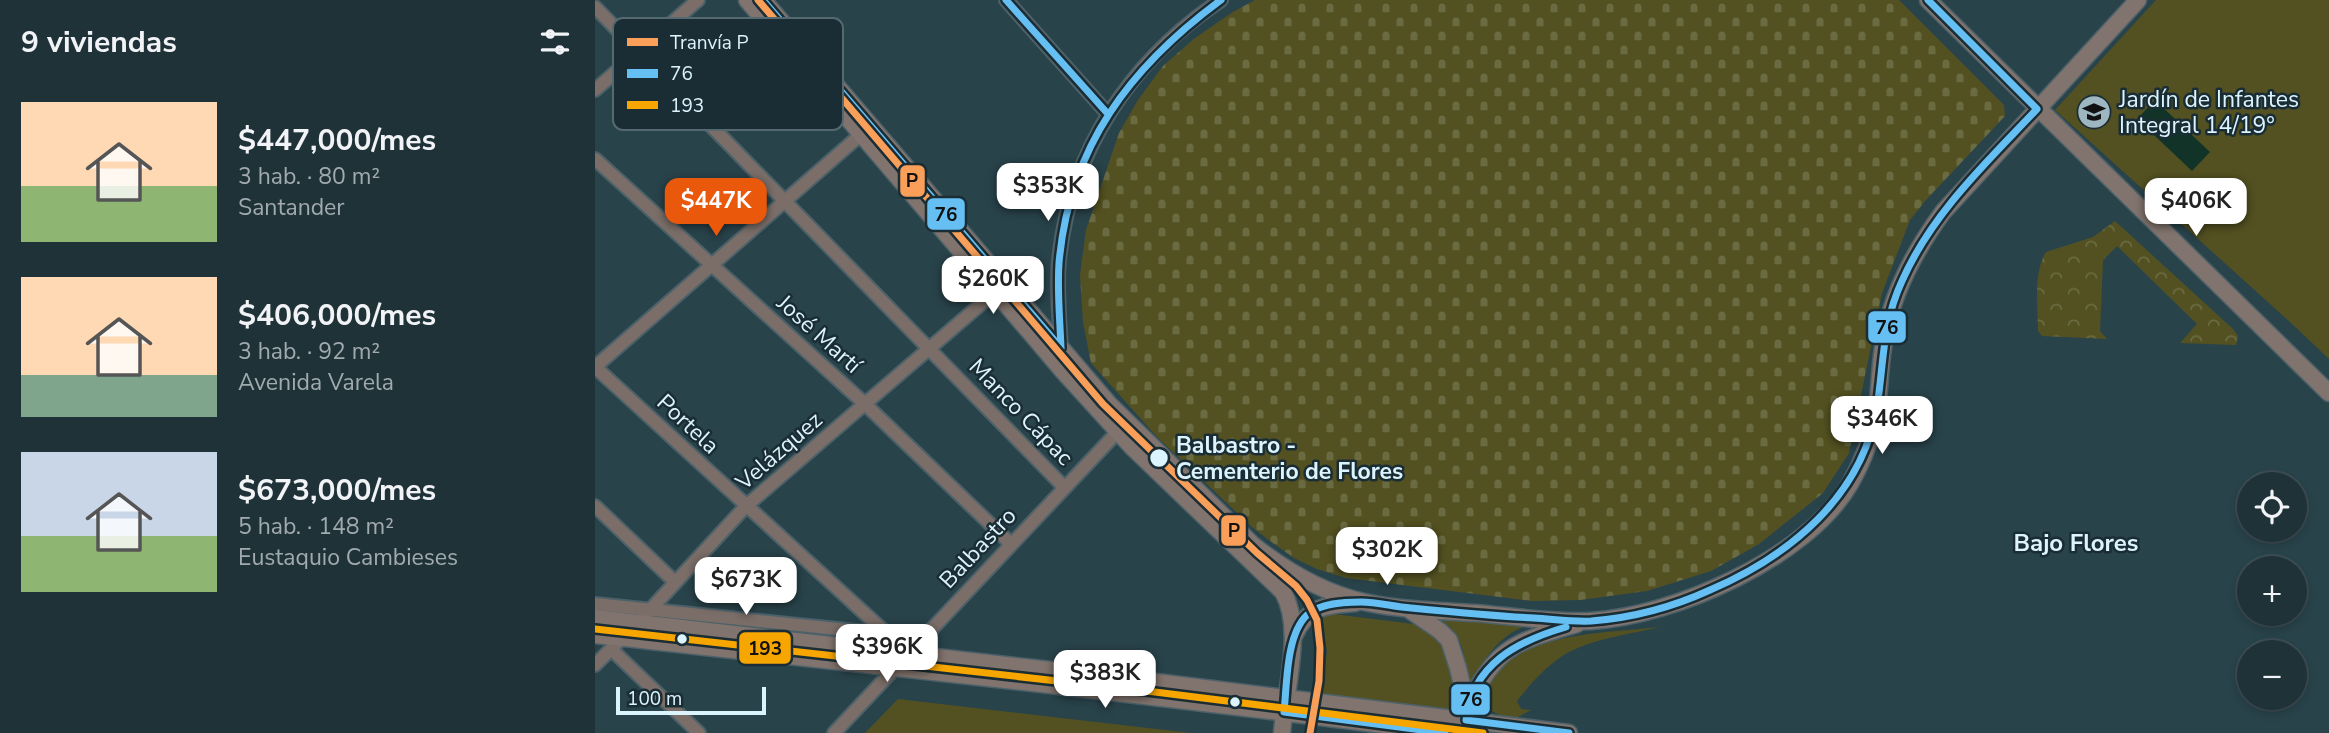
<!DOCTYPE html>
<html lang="es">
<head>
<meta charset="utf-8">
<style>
	:root { --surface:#1f3238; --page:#273a40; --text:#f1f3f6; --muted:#a1aaae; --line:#3c4d53; --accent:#ea580c }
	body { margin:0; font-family:"Nunito Sans",sans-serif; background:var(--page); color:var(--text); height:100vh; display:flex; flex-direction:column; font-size:26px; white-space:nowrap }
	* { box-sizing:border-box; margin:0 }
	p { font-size:23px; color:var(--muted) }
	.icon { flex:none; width:38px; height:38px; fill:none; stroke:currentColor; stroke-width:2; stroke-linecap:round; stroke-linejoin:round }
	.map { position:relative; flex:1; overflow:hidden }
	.sheet { display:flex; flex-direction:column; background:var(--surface); width:595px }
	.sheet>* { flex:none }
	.controls { position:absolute; left:1642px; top:472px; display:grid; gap:14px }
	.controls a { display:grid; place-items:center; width:70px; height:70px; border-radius:50%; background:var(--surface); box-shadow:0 4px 10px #0003,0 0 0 2px var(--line); font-size:35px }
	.scale { position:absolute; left:21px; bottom:18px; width:150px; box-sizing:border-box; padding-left:7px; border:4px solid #dcf4fd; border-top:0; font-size:19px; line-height:24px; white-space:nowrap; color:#dcf4fd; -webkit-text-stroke:5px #1a2d34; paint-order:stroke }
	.price { position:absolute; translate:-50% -60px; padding:0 16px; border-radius:14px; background:#fff; color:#222; font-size:23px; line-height:46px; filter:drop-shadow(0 2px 4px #0008) }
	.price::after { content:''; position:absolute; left:50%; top:42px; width:21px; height:16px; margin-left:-10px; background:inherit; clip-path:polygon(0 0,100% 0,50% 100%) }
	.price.active { background:var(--accent); color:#fff }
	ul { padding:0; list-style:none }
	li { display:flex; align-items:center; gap:21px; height:175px; padding:0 21px }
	li span { display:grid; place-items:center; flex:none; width:196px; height:140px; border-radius:0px; color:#555 }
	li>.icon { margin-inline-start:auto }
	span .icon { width:84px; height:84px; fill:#fffc; stroke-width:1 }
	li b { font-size:30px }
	h2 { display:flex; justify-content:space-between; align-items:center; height:84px; padding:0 21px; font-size:30px }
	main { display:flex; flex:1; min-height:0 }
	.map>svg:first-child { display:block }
	.grass { fill:#535121 }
	.cemetery { fill:url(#cemetery-stones) }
	.park { fill:url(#park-crowns) }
	.water { fill:#123428 }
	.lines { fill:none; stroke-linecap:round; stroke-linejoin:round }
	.minor-casing { stroke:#4c6169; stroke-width:16 }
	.major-casing { stroke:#4c6169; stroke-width:19 }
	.minor { stroke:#7b6e68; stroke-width:12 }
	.major { stroke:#81736d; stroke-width:16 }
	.bus-1-casing { stroke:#1a2d34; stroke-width:12 }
	.bus-2-casing { stroke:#1a2d34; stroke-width:12 }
	.bus-1 { stroke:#66bff3; stroke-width:7 }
	.bus-2 { stroke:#f7a600; stroke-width:7 }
	.tram-1-casing { stroke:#1a2d34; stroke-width:12 }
	.tram-1 { stroke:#f99f5a; stroke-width:7 }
	.stop-dot { fill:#dcf4fd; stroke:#1a2d34; stroke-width:2.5 }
	.labels { text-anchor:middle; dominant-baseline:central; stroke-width:5; stroke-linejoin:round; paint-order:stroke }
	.poi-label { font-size:23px; fill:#dcf4fd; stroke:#1a2d34; text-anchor:start }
	.street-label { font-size:23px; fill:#dcf4fd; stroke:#1a2d34 }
	.stop-label { font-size:23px; font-weight:bold; fill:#dcf4fd; stroke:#1a2d34; text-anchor:start }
	.neighbourhood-label { font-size:24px; font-weight:bold; fill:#dcf4fd; stroke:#1a2d34 }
	.key { fill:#1a2d34; stroke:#546970; stroke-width:2 }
	.key-label { font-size:19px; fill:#dcf4fd }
	.line-badge { stroke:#1a2d34; stroke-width:2.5 }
	.pale-badge-label { font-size:19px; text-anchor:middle; font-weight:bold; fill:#111 }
</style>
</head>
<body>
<main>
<section class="sheet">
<h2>9 viviendas<svg class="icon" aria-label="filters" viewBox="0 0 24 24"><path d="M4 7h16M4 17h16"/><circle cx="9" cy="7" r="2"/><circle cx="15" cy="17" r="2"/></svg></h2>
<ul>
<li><span style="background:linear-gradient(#ffd9b3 60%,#8fb573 0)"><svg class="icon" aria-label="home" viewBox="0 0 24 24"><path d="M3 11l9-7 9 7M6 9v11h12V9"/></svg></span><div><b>$447,000/mes</b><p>3 hab. · 80 m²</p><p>Santander</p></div></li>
<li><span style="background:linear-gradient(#ffd9b3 70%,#7fa58c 0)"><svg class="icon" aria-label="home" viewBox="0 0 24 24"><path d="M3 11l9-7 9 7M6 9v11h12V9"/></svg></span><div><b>$406,000/mes</b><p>3 hab. · 92 m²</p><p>Avenida Varela</p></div></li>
<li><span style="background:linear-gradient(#c9d6e8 60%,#8fb573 0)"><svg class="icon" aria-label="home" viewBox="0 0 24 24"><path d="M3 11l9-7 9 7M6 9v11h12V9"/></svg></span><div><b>$673,000/mes</b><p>5 hab. · 148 m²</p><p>Eustaquio Cambieses</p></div></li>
</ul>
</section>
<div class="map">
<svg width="1734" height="733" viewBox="0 0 1734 733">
	<defs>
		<pattern id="cemetery-stones" width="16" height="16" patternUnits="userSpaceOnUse" patternTransform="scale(1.75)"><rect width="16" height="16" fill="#535121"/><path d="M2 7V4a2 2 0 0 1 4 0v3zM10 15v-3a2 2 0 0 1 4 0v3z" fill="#6b6b42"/></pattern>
		<pattern id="park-crowns" width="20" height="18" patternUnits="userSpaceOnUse" patternTransform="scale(1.75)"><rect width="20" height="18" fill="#535121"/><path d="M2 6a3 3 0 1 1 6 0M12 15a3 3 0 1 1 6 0" fill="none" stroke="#6b6b42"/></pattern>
	</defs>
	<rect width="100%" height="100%" fill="#29434b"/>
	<path class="grass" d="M1561,0H1734V359L1695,322L1460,110Z
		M738,614L819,624L837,632L850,646L855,671L860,706L850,710L727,694L732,651L725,618Z
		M844,615L928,625V627C904,636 885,663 876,686L872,683C869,653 870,637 844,618Z
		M1065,627C1036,634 1001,638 974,652C954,663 936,683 922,701L926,709L936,710L921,718C909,717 894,714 891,701C889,693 891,686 895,680C924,632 1014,633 1065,627Z
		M303,699L596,733H270Z"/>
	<path class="cemetery" d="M660,0H1304L1409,105L1410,116L1331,200L1315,220L1287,293L1254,453L1228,493L1164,544L1116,571L1052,591L985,600L938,601L751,578L722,569L699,558L675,541L657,527L562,437L496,363L488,322L485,275L491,230L524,133L543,100L568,66L600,38L638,12Z"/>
	<path class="park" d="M1520,221L1638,329L1643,336L1641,345L1585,343L1602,324L1522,246L1508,260L1505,331L1512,339L1447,336L1443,331C1443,307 1438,273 1451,252L1498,237Z"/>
	<path class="water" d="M1560,100L1615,152L1597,171L1542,119Z"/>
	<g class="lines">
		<g class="minor-casing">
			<path id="minor" d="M411,0L513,114
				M0,7L469,487
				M0,90L103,0
				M0,159L270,404L415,543
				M466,352C465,322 461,290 464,260C475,151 536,60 626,0
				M0,367L313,653
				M0,367L271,130
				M0,506L80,582
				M0,604L291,634
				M16,649L104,733
				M0,665L55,610L151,506L407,286
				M239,733L529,425"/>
		</g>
		<g class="major-casing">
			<path id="major" d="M152,0L467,370L538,448L688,592C709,629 690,691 687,733
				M168,0L514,404L658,545C691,571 728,593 769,602C805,610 844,611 880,613C917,616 959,623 996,621C1079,616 1212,558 1255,484C1268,461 1278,434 1282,409C1285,385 1285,360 1290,336C1298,290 1321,249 1348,212L1543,0
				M1333,0L1734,393
				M813,609L845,631L854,640L863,668L872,706L870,733
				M0,618L561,682L974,733
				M0,635C284,666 567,696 850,733
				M699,636C712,607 730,605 760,603
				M872,706C904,645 918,643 982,624"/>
		</g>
		<use href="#minor" class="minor"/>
		<use href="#major" class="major"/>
		<g class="bus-1-casing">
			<path id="bus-1" d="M168,0L466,348
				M411,0L513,114
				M1333,0L1442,109
				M466,348C465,320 462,291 464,263C474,147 535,67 626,0
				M971,627C923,641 877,664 871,720L974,733
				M850,733L689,712C692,684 691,635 712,615C725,603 749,602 766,602C783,602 799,607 816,608C857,612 898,616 939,618C958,619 977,622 996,621C1036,618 1078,607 1115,590C1194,556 1267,497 1282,407C1289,362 1287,324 1307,281C1337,213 1392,162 1442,109"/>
		</g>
		<g class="bus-2-casing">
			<path id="bus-2" d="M0,629L560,692L888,733"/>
		</g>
		<use href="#bus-1" class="bus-1"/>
		<use href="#bus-2" class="bus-2"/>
		<g class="tram-1-casing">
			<path id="tram-1" d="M163,0L508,404L662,553L701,586L712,600L722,620L725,648L724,681L715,733"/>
		</g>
		<use href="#tram-1" class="tram-1"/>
	</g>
	<defs>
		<g id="school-disc" transform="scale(1.75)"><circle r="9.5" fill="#9db6bf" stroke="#1a2d34"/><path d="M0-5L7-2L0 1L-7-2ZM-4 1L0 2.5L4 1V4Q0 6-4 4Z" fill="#111"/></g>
	</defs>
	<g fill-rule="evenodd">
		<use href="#school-disc" x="1499" y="112"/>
	</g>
	<g class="stop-dot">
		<circle cx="564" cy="458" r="10"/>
		<circle cx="87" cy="639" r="6"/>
		<circle cx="640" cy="702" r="6"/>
	</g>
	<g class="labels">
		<g class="poi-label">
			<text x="1524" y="99">Jardín de Infantes<tspan x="1524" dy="26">Integral 14/19°</tspan></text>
		</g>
		<g class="street-label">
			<text transform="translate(224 334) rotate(42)">José Martí</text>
			<text transform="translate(426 412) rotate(46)">Manco Cápac</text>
			<text transform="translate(93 424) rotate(43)">Portela</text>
			<text transform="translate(184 451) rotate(-41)">Velázquez</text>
			<text transform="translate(383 548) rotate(-47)">Balbastro</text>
		</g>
		<g class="stop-label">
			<text x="581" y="445">Balbastro -<tspan x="581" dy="26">Cementerio de Flores</tspan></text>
		</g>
		<g class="neighbourhood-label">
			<text x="1481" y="543">Bajo Flores</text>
		</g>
	</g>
	<rect x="18" y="18" width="230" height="112" rx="10" class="key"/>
	<rect x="32" y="38" width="31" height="8" fill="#f99f5a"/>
	<rect x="32" y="69" width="31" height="9" fill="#66bff3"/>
	<rect x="32" y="101" width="31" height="8" fill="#f7a600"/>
	<g class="key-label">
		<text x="75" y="49">Tranvía P</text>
		<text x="75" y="80">76</text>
		<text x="75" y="112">193</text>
	</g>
	<g class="line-badge">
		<rect x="304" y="164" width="27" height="34" rx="7" fill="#f99f5a"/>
		<rect x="331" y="197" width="40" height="34" rx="7" fill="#66bff3"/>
		<rect x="1272" y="310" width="40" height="34" rx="7" fill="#66bff3"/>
		<rect x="625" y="514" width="27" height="33" rx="7" fill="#f99f5a"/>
		<rect x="143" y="631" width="54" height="34" rx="7" fill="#f7a600"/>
		<rect x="855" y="683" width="41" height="33" rx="7" fill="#66bff3"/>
	</g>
	<g class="pale-badge-label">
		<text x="317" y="187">P</text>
		<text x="351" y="221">76</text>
		<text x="1292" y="334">76</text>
		<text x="639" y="537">P</text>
		<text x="170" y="655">193</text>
		<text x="876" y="706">76</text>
	</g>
</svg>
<div class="controls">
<a><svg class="icon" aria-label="locate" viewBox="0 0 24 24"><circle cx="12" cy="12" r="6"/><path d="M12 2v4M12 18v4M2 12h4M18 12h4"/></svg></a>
<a>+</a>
<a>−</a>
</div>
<div class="scale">100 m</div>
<b class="price" style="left:453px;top:223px">$353K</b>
<b class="price active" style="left:121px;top:238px">$447K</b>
<b class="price" style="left:1601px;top:238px">$406K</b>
<b class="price" style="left:398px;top:316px">$260K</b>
<b class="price" style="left:1287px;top:456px">$346K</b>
<b class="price" style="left:792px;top:587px">$302K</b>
<b class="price" style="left:151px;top:617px">$673K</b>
<b class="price" style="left:292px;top:684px">$396K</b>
<b class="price" style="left:510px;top:710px">$383K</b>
</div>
</main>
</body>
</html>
